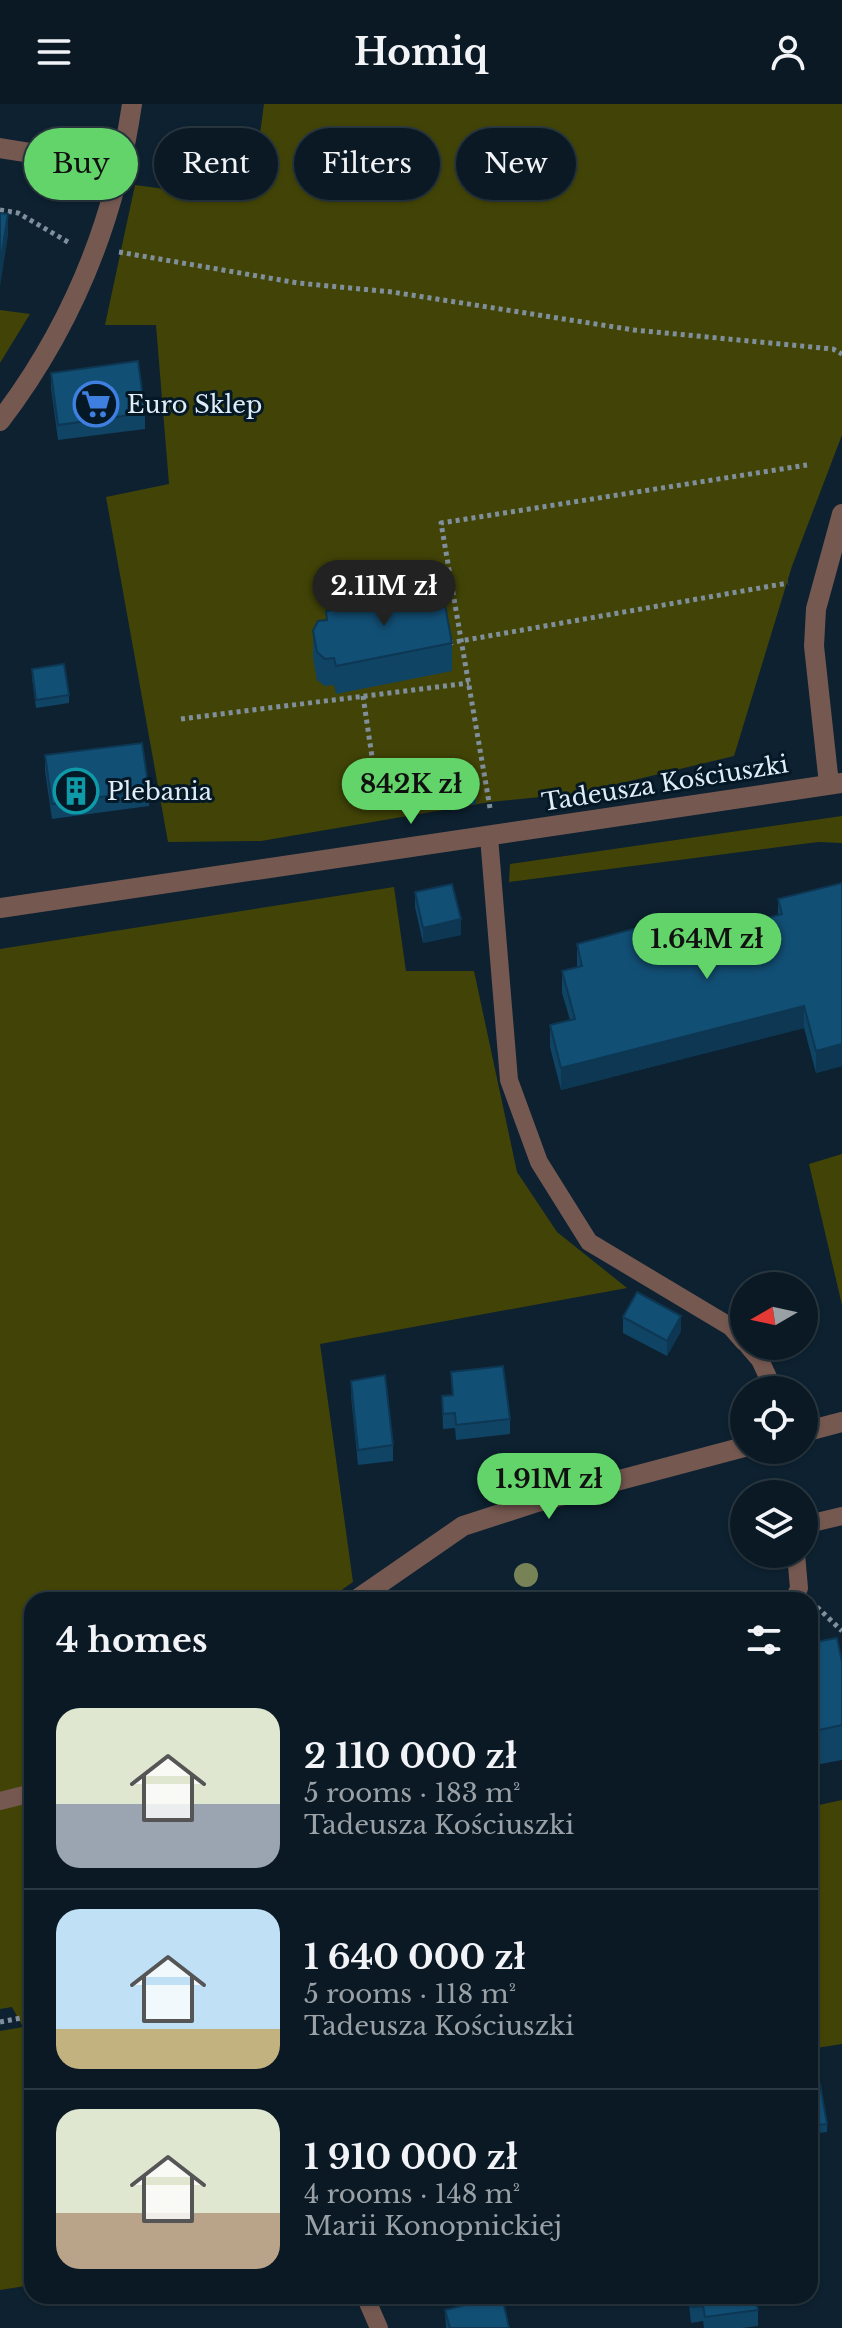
<!DOCTYPE html>
<html lang="en">
<head>
<meta charset="utf-8">
<style>
	:root { --surface:#0a1924; --page:#182631; --text:#f1f3f6; --muted:#99a0a6; --line:#2a3841; --accent:#63d469 }
	body { margin:0; font-family:"Libre Baskerville",serif; background:var(--page); color:var(--text); height:100vh; display:flex; flex-direction:column; font-size:30px; white-space:nowrap }
	* { box-sizing:border-box; margin:0 }
	p { font-size:26px; color:var(--muted) }
	.icon { flex:none; width:44px; height:44px; fill:none; stroke:currentColor; stroke-width:2; stroke-linecap:round; stroke-linejoin:round }
	.map { position:relative; flex:1; overflow:hidden }
	.side { position:absolute; left:24px; top:1488px; width:794px; height:712px; display:flex; flex-direction:column; background:var(--surface); border-radius:24px; box-shadow:0 2px 6px #0004,0 0 0 2px var(--line) }
	.side>* { flex:none }
	.guide { position:absolute; left:24px; top:24px; width:794px; height:72px; display:flex; gap:16px }
	.needle { width:52px; rotate:261deg }
	.buttons { position:absolute; left:730px; top:1168px; display:grid; gap:16px }
	.buttons a { display:grid; place-items:center; width:88px; height:88px; border-radius:50%; background:var(--surface); box-shadow:0 2px 6px #0004,0 0 0 2px var(--line); font-size:40px }
	.price { position:absolute; translate:-50% -68px; padding:0 18px; border-radius:28px; background:var(--accent); color:#111; font-size:26px; line-height:52px; filter:drop-shadow(0 2px 4px #0008) }
	.price::after { content:''; position:absolute; left:50%; top:48px; width:24px; height:18px; margin-left:-12px; background:inherit; clip-path:polygon(0 0,100% 0,50% 100%) }
	.price.active { background:#222; color:#fff }
	ul { padding:0; list-style:none }
	li { display:flex; align-items:center; gap:24px; height:200px; padding:0 32px }
	li+li { border-top:2px solid var(--line) }
	li span { display:grid; place-items:center; flex:none; width:224px; height:160px; border-radius:24px; color:#555 }
	li>.icon { margin-inline-start:auto }
	span .icon { width:96px; height:96px; fill:#fffc; stroke-width:1 }
	li b { font-size:34px }
	h2 { display:flex; justify-content:space-between; align-items:center; height:96px; padding:0 32px; font-size:34px }
	.chip { padding:0 28px; border-radius:36px; background:var(--surface); box-shadow:0 2px 6px #0004,0 0 0 2px var(--line); font-size:28px; line-height:72px }
	.chip.active { background:var(--accent); color:#111 }
	header { display:flex; justify-content:space-between; align-items:center; height:104px; padding:0 32px; background:var(--surface); font-size:36px; font-weight:700 }
	.map>svg:first-child { display:block }
	.green { fill:#424407 }
	.lines { fill:none; stroke-linecap:round; stroke-linejoin:round }
	.path { stroke:#808f9c; stroke-width:5; stroke-dasharray:4 4; stroke-linecap:butt }
	.lane { stroke:#755951; stroke-width:18 }
	.street { stroke:#755951; stroke-width:20 }
	.tree { fill:#778356 }
	.wall { fill:#0f4465 }
	.shaded-wall { fill:#0d3752 }
	.building { fill:#124f75; stroke:#0d3752; stroke-width:2 }
	.labels { text-anchor:middle; dominant-baseline:central; stroke-width:6; stroke-linejoin:round; paint-order:stroke }
	.poi-label { font-size:24px; fill:#e0ecf6; stroke:#041826; text-anchor:start }
	.street-label { font-size:24px; fill:#e0ecf6; stroke:#041826 }
</style>
</head>
<body>
<header><svg class="icon" aria-label="menu" viewBox="0 0 24 24"><path d="M4 6h16M4 12h16M4 18h16"/></svg>Homiq<svg class="icon" aria-label="person" viewBox="0 0 24 24"><circle cx="12" cy="8" r="4"/><path d="M4 21q1-7 8-7t8 7"/></svg></header>
<div class="map">
<svg width="842" height="2224" viewBox="0 0 842 2224">
	<rect width="100%" height="100%" fill="#0d2130"/>
	<path class="green" d="M264,0H842V331L792,462L734,652L580,689L490,698L261,737L168,738L106,393L169,380L156,221H105L135,81L224,93L227,63L255,67Z
		M0,206L30,210L0,259Z
		M842,712V739L818,738L509,778L510,760Z
		M394,783L406,867H474L517,1068L557,1128L627,1184L320,1240L353,1478L327,1496H32V2181L0,2186V1927L23,1923L12,1903L0,1905V845Z
		M842,1050V1201L809,1060Z
		M842,1696V1940L810,1945V1703Z"/>
	<g class="lines">
		<path class="path" d="M0,106L18,109L68,138
			M119,148L298,179L392,188L634,226L833,245L842,250
			M449,539L788,479
			M363,592L379,700
			M181,615L469,579
			M490,704L441,419L807,361
			M817,1503L842,1527
			M0,1918L32,1912"/>
		<path class="lane" d="M489,733L509,976L539,1058L589,1138L731,1223L744,1238
			M748,1242L760,1256L774,1286
			M804,1421L842,1412
			M794,1496L799,1484L796,1450
			M0,1697L32,1689
			M365,2192L379,2224"/>
		<path class="street" d="M0,44L62,54L114,77
			M0,317C71,224 115,116 132,0
			M829,680L814,542L816,505L842,410
			M0,804L842,679
			M804,1328L842,1318
			M356,1496L463,1422L537,1398L744,1343"/>
	</g>
	<circle class="tree" cx="526" cy="1471" r="12"/>
	<path class="wall" d="M51,269L145,309V325L58,336L51,284Z
		M326,507L452,539V567L336,590L334,581L325,582L317,576L313,554V527L326,516Z
		M32,565L69,591V599L36,604L32,574Z
		M45,651L149,686V702L52,715L45,667Z
		M457,676L476,692V700L460,702Z
		M842,779V962L816,969L804,924L561,986L550,943V921L570,916L562,889V867L577,864V840L664,841L778,811V795Z
		M415,788L461,831L423,839L415,803Z
		M623,1213L681,1227L667,1252L623,1229Z
		M451,1268L510,1315V1330L456,1336L455,1324L443,1325L442,1292L452,1291Z
		M351,1277L393,1341V1357L358,1361L351,1292Z
		M810,1539L842,1558V1656L810,1662Z
		M810,1982L827,2020V2028L810,2030Z
		M471,2192H502L509,2224H446L445,2206L473,2199Z
		M688,2192H756L758,2206V2222L742,2224H704L703,2217L691,2219Z"/>
	<path class="shaded-wall" d="M8,110V132L0,183V161Z
		M461,815V831L423,839V824Z
		M804,902V924L561,986V964Z
		M842,940V962L816,969V947Z
		M681,1212V1227L667,1252V1237Z"/>
	<path class="building" d="M0,109L8,110L0,161Z
		M138,257L145,309L58,321L51,269Z
		M442,485L452,539L336,562L334,554L325,555L317,548L313,527L318,517L327,516L326,507Z
		M64,560L69,591L36,596L32,565Z
		M142,639L149,686L52,700L45,651Z
		M469,671L474,674L476,692L460,694L457,676Z
		M842,779V940L816,947L804,902L561,964L550,921L575,915L562,867L582,862L577,840L659,818L664,841L782,810L778,795Z
		M452,780L461,815L423,824L415,788Z
		M637,1188L681,1212L667,1237L623,1213Z
		M503,1262L510,1315L456,1321L455,1309L443,1310L442,1292L453,1291L451,1268Z
		M385,1271L393,1341L358,1346L351,1277Z
		M837,1534L842,1558V1621L810,1628V1539Z
		M820,1980L827,2020L810,2022V1982Z
		M475,2192H502L509,2224H450L445,2206L476,2198Z
		M690,2192H756L758,2206L705,2213L703,2202L691,2203Z"/>
	<defs>
		<g id="supermarket-ring" transform="scale(2.3)"><circle r="9.5" fill="#041826" stroke="#3f7fe0" stroke-width="1.5"/><path d="M-6-5.5h2.5l.6 2H6L4.5 2H-2.5L-4.4-4H-6ZM-1.5 3.2a1.3 1.3 0 1 0 .1 0ZM3 3.2a1.3 1.3 0 1 0 .1 0Z" fill="#3f7fe0"/></g>
		<g id="building-ring" transform="scale(2.3)"><circle r="9.5" fill="#041826" stroke="#0f9aa8" stroke-width="1.5"/><path d="M-4-6H4V6H1V3H-1V6H-4ZM-2.5-4.3h1.7v1.8h-1.7ZM.8-4.3h1.7v1.8H.8ZM-2.5-1h1.7V.8h-1.7ZM.8-1h1.7V.8H.8Z" fill="#0f9aa8"/></g>
	</defs>
	<g fill-rule="evenodd">
		<use href="#supermarket-ring" x="96" y="300"/>
		<use href="#building-ring" x="76" y="687"/>
	</g>
	<g class="labels">
		<g class="poi-label">
			<text x="127" y="300">Euro Sklep</text>
			<text x="107" y="687">Plebania</text>
		</g>
		<g class="street-label">
			<text transform="translate(665 679) rotate(-9)">Tadeusza Kościuszki</text>
		</g>
	</g>
</svg>
<div class="buttons">
<a><svg class="needle" viewBox="-14 -14 28 28"><path d="M0-13l5 13h-10z" fill="#e53935"/><path d="M0 13l5-13h-10z" fill="#99a0a6"/></svg></a>
<a><svg class="icon" aria-label="locate" viewBox="0 0 24 24"><circle cx="12" cy="12" r="6"/><path d="M12 2v4M12 18v4M2 12h4M18 12h4"/></svg></a>
<a><svg class="icon" aria-label="layers" viewBox="0 0 24 24"><path d="M12 4l9 5-9 5-9-5zM3 14l9 5 9-5"/></svg></a>
</div>
<b class="price active" style="left:384px;top:524px">2.11M zł</b>
<b class="price" style="left:411px;top:722px">842K zł</b>
<b class="price" style="left:707px;top:877px">1.64M zł</b>
<b class="price" style="left:549px;top:1417px">1.91M zł</b>
<div class="guide">
<a class="chip active">Buy</a>
<a class="chip">Rent</a>
<a class="chip">Filters</a>
<a class="chip">New</a>
</div>
<section class="side">
<h2>4 homes<svg class="icon" aria-label="filters" viewBox="0 0 24 24"><path d="M4 7h16M4 17h16"/><circle cx="9" cy="7" r="2"/><circle cx="15" cy="17" r="2"/></svg></h2>
<ul>
<li><span style="background:linear-gradient(#dfe7d0 60%,#9aa5b1 0)"><svg class="icon" aria-label="home" viewBox="0 0 24 24"><path d="M3 11l9-7 9 7M6 9v11h12V9"/></svg></span><div><b>2 110 000 zł</b><p>5 rooms · 183 m²</p><p>Tadeusza Kościuszki</p></div></li>
<li><span style="background:linear-gradient(#bfe0f5 75%,#c2b280 0)"><svg class="icon" aria-label="home" viewBox="0 0 24 24"><path d="M3 11l9-7 9 7M6 9v11h12V9"/></svg></span><div><b>1 640 000 zł</b><p>5 rooms · 118 m²</p><p>Tadeusza Kościuszki</p></div></li>
<li><span style="background:linear-gradient(#dfe7d0 65%,#b9a48a 0)"><svg class="icon" aria-label="home" viewBox="0 0 24 24"><path d="M3 11l9-7 9 7M6 9v11h12V9"/></svg></span><div><b>1 910 000 zł</b><p>4 rooms · 148 m²</p><p>Marii Konopnickiej</p></div></li>
</ul>
</section>
</div>
</body>
</html>
